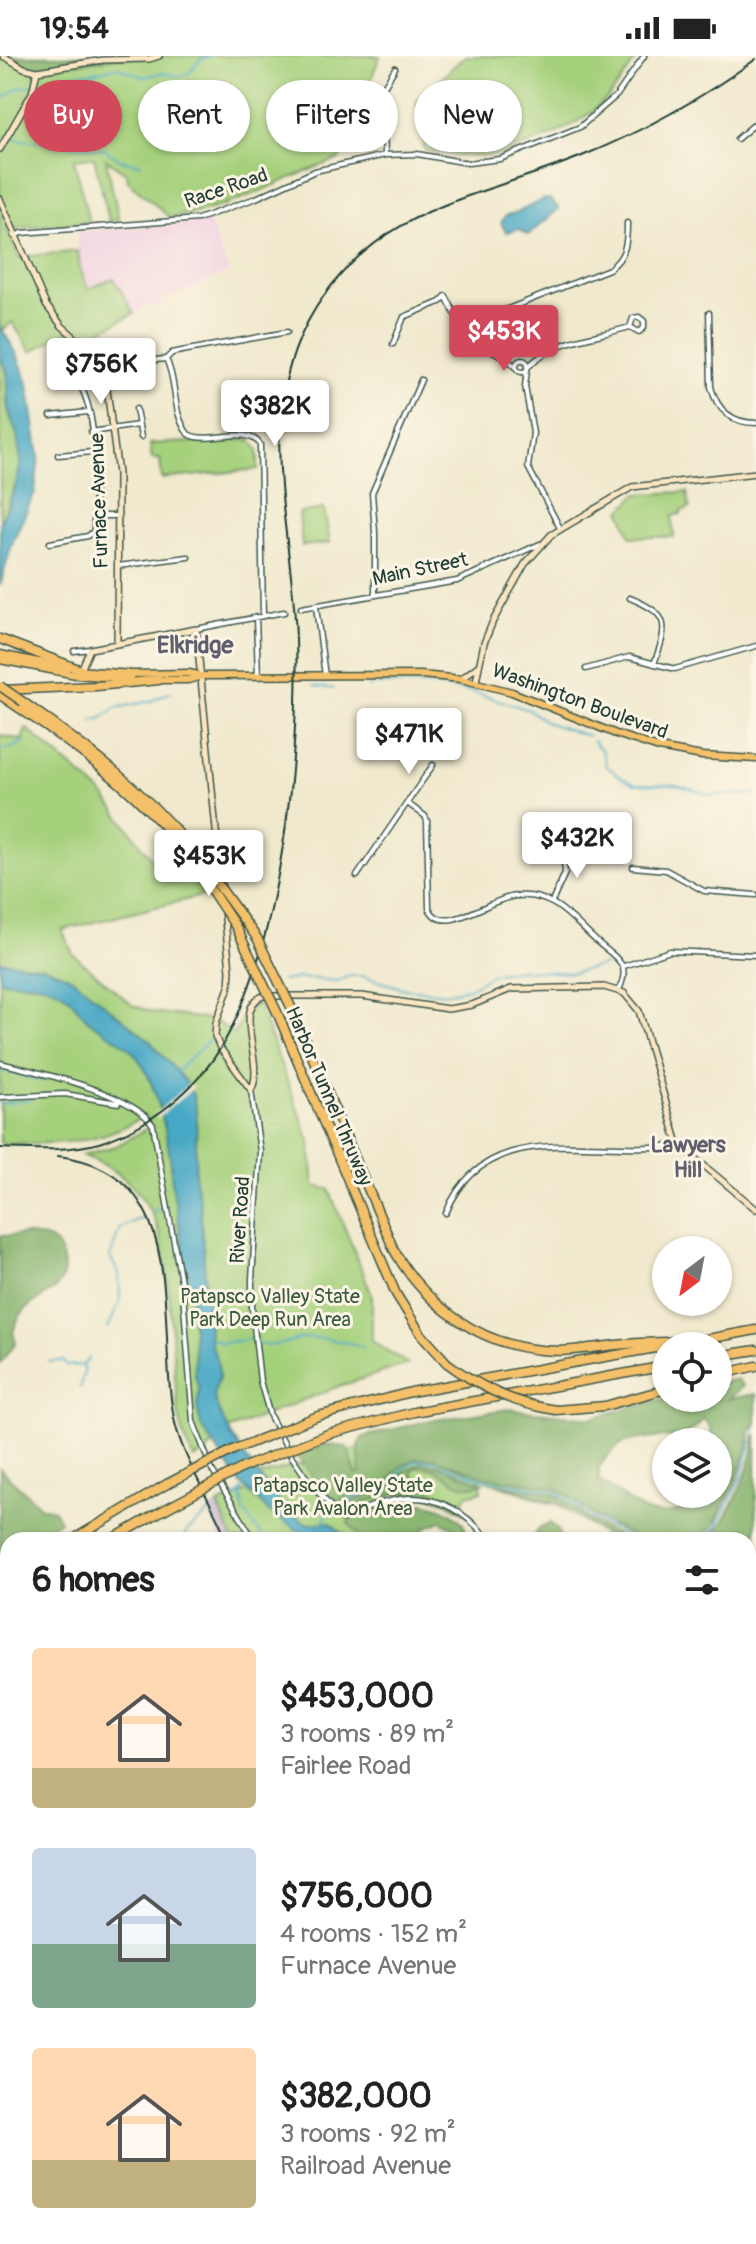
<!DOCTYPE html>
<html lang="en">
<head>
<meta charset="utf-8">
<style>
	:root { --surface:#fff; --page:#f6f6f6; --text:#222; --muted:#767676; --accent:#d1495b }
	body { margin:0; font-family:Pangolin,sans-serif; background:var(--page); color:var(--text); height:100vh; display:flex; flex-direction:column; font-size:30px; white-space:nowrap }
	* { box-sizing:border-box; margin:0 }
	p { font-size:26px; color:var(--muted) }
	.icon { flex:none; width:44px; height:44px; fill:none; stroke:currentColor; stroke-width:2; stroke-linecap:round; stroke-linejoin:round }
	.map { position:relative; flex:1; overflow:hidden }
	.drawer { position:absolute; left:0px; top:1476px; width:756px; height:712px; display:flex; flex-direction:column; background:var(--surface); border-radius:24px 24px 0 0; box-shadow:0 2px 6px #0004 }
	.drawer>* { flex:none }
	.banner { position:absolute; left:24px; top:24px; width:708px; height:72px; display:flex; gap:16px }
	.needle { width:52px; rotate:212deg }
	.controls { position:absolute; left:652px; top:1180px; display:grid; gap:16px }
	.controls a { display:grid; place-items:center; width:80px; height:80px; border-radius:50%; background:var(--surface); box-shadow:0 2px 6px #0004; font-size:40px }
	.price { position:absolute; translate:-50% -68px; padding:0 18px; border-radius:8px; background:#fff; color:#222; font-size:26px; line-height:52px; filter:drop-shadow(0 2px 4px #0008) }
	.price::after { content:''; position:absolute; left:50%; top:48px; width:24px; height:18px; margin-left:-12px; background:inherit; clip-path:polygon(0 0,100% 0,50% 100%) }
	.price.selected { background:var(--accent); color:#fff }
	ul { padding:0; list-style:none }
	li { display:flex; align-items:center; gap:24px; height:200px; padding:0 32px }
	li span { display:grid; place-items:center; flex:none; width:224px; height:160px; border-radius:8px; color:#555 }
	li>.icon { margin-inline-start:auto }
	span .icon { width:96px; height:96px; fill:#fffc; stroke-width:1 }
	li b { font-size:34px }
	h2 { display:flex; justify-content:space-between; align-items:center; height:96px; padding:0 32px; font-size:34px }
	.chip { padding:0 28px; border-radius:36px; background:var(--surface); box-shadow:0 2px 6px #0004; font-size:28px; line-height:72px }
	.chip.selected { background:var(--accent); color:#fff }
	.status { display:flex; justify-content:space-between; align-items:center; height:56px; padding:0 40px; background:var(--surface); direction:ltr }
	.status svg { height:22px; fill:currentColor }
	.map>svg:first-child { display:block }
	.built { fill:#f1d0e2 }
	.industrial { fill:#cebed0 }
	.green { fill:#a5d07c; stroke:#628658; stroke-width:2 }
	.forest { fill:#84b26c; stroke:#527850; stroke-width:2; fill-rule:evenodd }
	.water { fill:#46a8c5; stroke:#32727c; stroke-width:2 }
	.pier { fill:#f0e9cd }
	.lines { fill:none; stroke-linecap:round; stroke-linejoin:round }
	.stream { stroke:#46a8c5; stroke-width:2 }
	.street-casing { stroke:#3e574b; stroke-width:7 }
	.secondary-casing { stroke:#3e574b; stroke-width:8 }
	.primary-casing { stroke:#3e574b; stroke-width:9 }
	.highway-casing { stroke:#3e574b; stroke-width:11 }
	.street { stroke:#fff; stroke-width:4 }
	.secondary { stroke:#fbe6c3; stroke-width:5 }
	.primary { stroke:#f4c16a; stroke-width:6 }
	.highway { stroke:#f4c16a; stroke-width:8 }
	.rail { stroke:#1f3d34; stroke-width:2 }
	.highway-bridge-casing { stroke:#3e574b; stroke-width:11; stroke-linecap:butt }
	.highway-bridge { stroke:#f4c16a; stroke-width:8 }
	.labels { text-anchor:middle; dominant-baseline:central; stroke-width:6; stroke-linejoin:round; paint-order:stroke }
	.street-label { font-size:20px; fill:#1f3d34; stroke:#fcf5e5 }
	.park-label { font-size:20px; fill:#3a5a42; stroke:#fcf5e5 }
	.neighbourhood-label { font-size:22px; font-weight:bold; fill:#5e5e6e; stroke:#fcf5e5 }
	.quarter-label { font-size:24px; font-weight:bold; fill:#5e5e6e; stroke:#fcf5e5 }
</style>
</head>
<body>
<div class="status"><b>19:54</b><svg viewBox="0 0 49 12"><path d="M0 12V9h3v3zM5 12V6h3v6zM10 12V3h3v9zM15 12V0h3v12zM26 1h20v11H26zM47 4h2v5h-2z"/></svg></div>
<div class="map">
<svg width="756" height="2188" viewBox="0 0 756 2188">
	<rect width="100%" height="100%" fill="#fcf5e5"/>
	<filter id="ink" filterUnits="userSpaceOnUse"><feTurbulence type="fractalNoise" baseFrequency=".0125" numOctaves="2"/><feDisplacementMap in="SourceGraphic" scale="16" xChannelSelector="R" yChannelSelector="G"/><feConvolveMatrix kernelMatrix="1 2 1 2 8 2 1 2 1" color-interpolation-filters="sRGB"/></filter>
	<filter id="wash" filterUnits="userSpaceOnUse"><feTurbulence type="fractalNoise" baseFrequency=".006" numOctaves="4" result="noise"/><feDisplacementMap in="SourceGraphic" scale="32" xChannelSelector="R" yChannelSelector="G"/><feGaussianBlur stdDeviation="1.8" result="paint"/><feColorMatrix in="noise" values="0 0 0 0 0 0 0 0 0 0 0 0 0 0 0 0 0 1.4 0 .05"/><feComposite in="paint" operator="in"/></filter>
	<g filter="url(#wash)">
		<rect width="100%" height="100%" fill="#f0e9cd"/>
		<path class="built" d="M208,163L229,216L167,243L154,252L150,248L134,258L114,223L88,233L80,212L76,176L196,167Z"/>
		<path class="industrial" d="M218,1449L225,1463L233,1484H222L208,1454Z"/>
		<path class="green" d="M0,0H380L340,103C283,121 229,156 169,161L128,125L127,118L106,103L119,164L109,165L94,101L74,103L89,166L7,173L19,201L78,195L80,212L88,233L114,222L134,258L103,273L90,289L72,274L31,296L12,266L0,277Z
			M465,0H638C630,12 622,25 613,36C589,66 531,91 494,99C472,103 447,97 425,95L417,45Z
			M0,301C10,317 6,331 7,349C9,363 18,376 20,390C25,420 9,441 0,467Z
			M250,383L258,394V413L162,423L160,403H152L150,388Z
			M687,436L690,452L681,455V458L672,460L674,481H631L621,455L637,438Z
			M324,453L330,487L302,490L299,457Z
			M26,672L102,737L170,827L188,820L206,839L62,874L73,898L132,949L152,956L214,964L234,978L246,953L258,948L310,1085L314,1130L329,1133L372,1239V1285L408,1308L334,1332L225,1375L206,1397L194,1403L184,1381L178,1356C175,1321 172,1287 170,1252C165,1181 157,1126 82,1099L116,1090L151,1070L144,1060C98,1089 52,1089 0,1087V679L22,684Z
			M444,1372L588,1446L578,1462L553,1442V1448L480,1422L482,1435L467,1439L458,1453C436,1439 413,1435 388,1440L389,1484H233L218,1449L248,1435L255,1421L391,1383Z
			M169,2180H668L676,2188H158Z"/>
		<path class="forest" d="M6,0H156L114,2L38,13Z
			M32,1179C47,1182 55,1183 61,1198C74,1234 42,1236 24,1255C18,1261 15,1269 13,1277L16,1286L0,1308V1180Z
			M737,1323L743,1330L727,1343L756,1338V1367L750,1375L748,1391L737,1423L714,1469L701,1484H639L594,1460L568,1439L552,1431L486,1421L433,1402L415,1403L400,1411L389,1425L333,1447L296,1398L327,1389L347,1391L356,1418L361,1417L358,1389L363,1381L422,1366L508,1353L591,1362L666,1342H718V1328ZM703,1362L711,1372V1386H718V1438H704C692,1456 662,1463 642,1453C630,1447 612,1432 599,1425V1411C605,1403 612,1393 621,1388C647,1376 688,1391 703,1362Z
			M756,1378V1540L748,1534V1484H709C731,1461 752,1410 756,1378Z
			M421,1407L440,1410L483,1427C453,1441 444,1405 414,1412L412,1417L416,1427L453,1445L472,1459L470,1461C417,1425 397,1435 340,1455L337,1451L391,1431L404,1415Z
			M0,1413L41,1451L54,1454L60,1465L30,1484H8V1498L0,1502Z
			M500,1429L542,1435L557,1440L591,1465L625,1484H604V1479L558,1448Z
			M406,1445C427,1446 458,1453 466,1474L460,1476L441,1465L424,1472L417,1484H364L348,1467C361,1452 387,1449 406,1445Z
			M550,1467L558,1474L561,1484H531L540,1471Z
			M748,1618L756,1621V1989L748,1983Z
			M748,1991L756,1998V2128L748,2113Z
			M748,2147L756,2163V2188H692L684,2180H748Z
			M16,2180H88L87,2188H15Z
			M137,2180H187L190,2188H136Z
			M208,2180H363L347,2188H208Z
			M426,2180H488L485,2188H399L398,2184H415Z"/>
		<path class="water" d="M545,143H550L559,153L528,179L519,173L506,176L501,167L506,159L518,156Z
			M0,270L17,298L28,327L39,401L35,436L13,485L0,530V467L15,434L21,405L17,379L8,351L7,315L0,301Z
			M0,905L45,911L72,922L150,985L185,1025L193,1039L197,1059L195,1123L200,1148L210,1287C215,1297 220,1311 219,1322C218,1329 213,1333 214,1340C219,1370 280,1457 308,1468L329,1466L351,1484H314L269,1456L240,1427L201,1370L197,1351L199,1333L195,1319L192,1248L172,1127C171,1092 158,1023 132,995C119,982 100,975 86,962C79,955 74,946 66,939C47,925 22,927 0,925Z
			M748,2113L756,2128V2163L748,2147Z"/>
		<path class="pier" d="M190,1027L193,1032L157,1063L155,1058Z"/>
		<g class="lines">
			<path class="stream" d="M36,30L76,18L90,17L116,11L144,21L162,17L181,20L190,16L200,4L210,0
				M0,45L18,32L30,30
				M0,78H2
				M13,83L104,93L120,104L141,108
				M314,630L334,633
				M378,630L387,628L430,629L473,636L529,654L548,667L588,680
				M368,631L373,630
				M92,665L102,662L116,652L151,645L171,636
				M593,685L602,695L606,710L621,721L635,728L676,729L711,739L756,738
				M0,693L12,692L25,685
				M282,925L300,922L337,925L350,920H362L405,933L445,937L469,932L495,917L520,914L573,917L605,909
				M0,1014L43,1025
				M176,1016L210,983
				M0,1048L30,1044
				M152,1156L165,1148
				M108,1272L120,1245L119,1218L110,1201L120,1172L143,1161
				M211,1285L214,1283L221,1287L251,1283
				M259,1287C275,1293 289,1284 305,1282C320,1281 348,1286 363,1291
				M48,1306L63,1305L67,1310L83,1309
				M80,1332L84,1316L83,1309L89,1302
				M241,1436L244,1456L265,1484
				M235,1443L244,1432
				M333,1451L391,1428L402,1413L416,1405H433L486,1424L551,1434L567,1442L592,1462L633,1484
				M321,1469L330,1453
				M182,1484L187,1475L211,1455
				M705,1484L717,1470L740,1424L756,1371
				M0,1584L8,1589
				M0,1692L8,1691
				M0,1768L8,1767
				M0,1937L8,1926
				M748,2044H756
				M748,2114L756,2120
				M268,2180L288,2188
				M714,2180L721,2188
				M336,2188L343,2180
				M390,2188L395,2182
				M474,2188L475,2180"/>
		</g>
	</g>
	<g filter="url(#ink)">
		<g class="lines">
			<g class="street-casing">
				<path id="street" d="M737,83L756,67
					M385,99L383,32L395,12
					M14,180L22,177L198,163L256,142L315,115L385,99L417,98L468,107L500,103L580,71L617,39L644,0
					M709,257L711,331C717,354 732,367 756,367
					M393,288L404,261L440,246L446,240L466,281L504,301L516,311
					M483,290L494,266L505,254L609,213C626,201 627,187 627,167
					M166,303C178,327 171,355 188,378C209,390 244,368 260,388L263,560
					M516 310a6 6 0 1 1 12 0a6 6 0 1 1-12 0Z
					M102,309L166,303L172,297L182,295L287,276
					M528,311C556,282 594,282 630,271L639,276L644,272V265L639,261L633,262L630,271
					M527,314L525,330L533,377L528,411L560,472
					M136,353L141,381
					M51,360L88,356
					M91,376L138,369
					M58,399L93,396
					M94,460H118
					M50,487L88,480L94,475C94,434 100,370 82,333
					M118,510L188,501
					M375,539V476L372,437L421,324
					M630,542C671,559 668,569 654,608
					M316,551L325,620
					M301,552L457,525L540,488
					M256,561L258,621
					M196,573L284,556
					M74,595L90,593
					M586,613L629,601L675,613L756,590
					M407,747L425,760L427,765L429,852C443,883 489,842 516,840C560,836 576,871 607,894C624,907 628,914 619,934
					M633,811L666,814L704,835L756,839
					M357,820L433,709
					M552,846L565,817L563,796
					M624,910L670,895L756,899
					M0,1007C37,1016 133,1037 153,1069L183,1237L193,1365L212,1414L254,1484
					M251,1034L260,1095L252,1223V1252L260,1325L270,1360L292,1401L310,1427L342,1463C400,1435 443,1429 489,1484
					M0,1041L65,1038L118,1047
					M446,1157C487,1056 601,1103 678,1088
					M748,1616L756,1619
					M748,1986L756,1992
					M0,2013L8,2029
					M0,2041L8,2030"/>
			</g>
			<g class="secondary-casing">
				<path id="secondary" d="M3,0L24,12L37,15L103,4L149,3L159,0
					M0,93L32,37L37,15
					M0,143L46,249L62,270L95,299L105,318L118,418L117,588
					M81,614L90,593L196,573L230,914L229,931L216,967L215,980L220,992L251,1034
					M461,623L478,610
					M476,625L484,587L493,565L525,508L551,479L632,431L756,417
					M251,1034C266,1010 231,952 263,940H362L448,953L472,949L511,933L604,931L624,937L639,955L678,1088L756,1153"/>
			</g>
			<g class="primary-casing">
				<path id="primary" d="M0,598L67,612
					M0,604L76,619L131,623
					M78,614L133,618L189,617L198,619
					M158,624H188L202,620L421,619L461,623L512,636L616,678L659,692L702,700L756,703"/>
			</g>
			<g class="highway-casing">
				<path id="highway" d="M0,583L81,614
					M1,634L96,630L159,624
					M0,639C68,685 137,732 187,798
					M23,646C85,690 144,734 192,793
					M293,955L394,1194C424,1248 478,1288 541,1294C570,1297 599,1290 627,1288C650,1286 673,1286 695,1285
					M277,956L396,1238L421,1278L447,1307
					M691,1286L756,1274
					M718,1300L756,1294
					M718,1319L756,1310
					M556,1354L605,1350L666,1333
					M318,1360L411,1336L661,1291
					M328,1378L414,1356L666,1310
					M72,1484L167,1428
					M111,1484L158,1457
					M0,1526L8,1521
					M0,1550L8,1545"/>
			</g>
			<use href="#street" class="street"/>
			<use href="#secondary" class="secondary"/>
			<use href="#primary" class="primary"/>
			<use href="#highway" class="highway"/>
			<path class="rail" d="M0,1092C33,1093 67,1096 99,1087C150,1071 196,1034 223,988C281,887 300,699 296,583C293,469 250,359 315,253C380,149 479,142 582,100C644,75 702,42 756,3
				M58,1100C196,1116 154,1273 175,1367C185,1408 212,1445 227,1484
				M673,2180L681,2188"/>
			<g class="highway-bridge-casing">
				<path id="highway-bridge" d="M0,630L23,646
					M192,793L257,882L293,955
					M187,798L236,871L277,956
					M447,1307C481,1332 514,1348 556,1354
					M167,1428L235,1393L318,1360
					M158,1457L244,1411L328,1378"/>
			</g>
			<use href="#highway-bridge" class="highway-bridge"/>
		</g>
	</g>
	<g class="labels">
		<g class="street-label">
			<text transform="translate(226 132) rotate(-19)">Race Road</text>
			<text transform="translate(99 445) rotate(-92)">Furnace Avenue</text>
			<text transform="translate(420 513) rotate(-12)">Main Street</text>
			<text transform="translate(580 645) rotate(20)">Washington Boulevard</text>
			<text transform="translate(329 1040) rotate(67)">Harbor Tunnel Thruway</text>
			<text transform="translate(240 1164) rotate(-86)">River Road</text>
		</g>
		<g class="park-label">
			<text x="270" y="1240">Patapsco Valley State<tspan x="270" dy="23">Park Deep Run Area</tspan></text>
			<text x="343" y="1429">Patapsco Valley State<tspan x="343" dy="23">Park Avalon Area</tspan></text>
		</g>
		<g class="neighbourhood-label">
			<text x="688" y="1089">Lawyers<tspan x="688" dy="25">Hill</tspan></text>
		</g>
		<g class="quarter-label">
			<text x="195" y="589">Elkridge</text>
		</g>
	</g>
</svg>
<div class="controls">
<a><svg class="needle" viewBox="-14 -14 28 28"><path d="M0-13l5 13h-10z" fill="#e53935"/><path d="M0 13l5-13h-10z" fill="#767676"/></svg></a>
<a><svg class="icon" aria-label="locate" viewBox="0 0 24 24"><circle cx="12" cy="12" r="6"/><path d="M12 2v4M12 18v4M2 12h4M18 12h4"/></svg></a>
<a><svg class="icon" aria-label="layers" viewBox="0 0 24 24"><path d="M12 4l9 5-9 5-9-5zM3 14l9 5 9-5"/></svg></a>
</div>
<b class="price selected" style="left:504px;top:317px">$453K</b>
<b class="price" style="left:101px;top:350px">$756K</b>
<b class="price" style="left:275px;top:392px">$382K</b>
<b class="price" style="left:409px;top:720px">$471K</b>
<b class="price" style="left:577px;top:824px">$432K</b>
<b class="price" style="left:209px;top:842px">$453K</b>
<div class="banner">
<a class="chip selected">Buy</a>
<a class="chip">Rent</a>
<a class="chip">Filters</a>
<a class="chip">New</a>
</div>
<section class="drawer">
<h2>6 homes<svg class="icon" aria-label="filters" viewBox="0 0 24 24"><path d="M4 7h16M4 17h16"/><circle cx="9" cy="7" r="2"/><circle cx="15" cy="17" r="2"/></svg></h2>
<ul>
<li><span style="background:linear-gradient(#ffd9b3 75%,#c2b280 0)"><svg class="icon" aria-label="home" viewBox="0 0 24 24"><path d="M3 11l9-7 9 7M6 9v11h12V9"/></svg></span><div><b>$453,000</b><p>3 rooms · 89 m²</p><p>Fairlee Road</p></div></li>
<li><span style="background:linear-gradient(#c9d6e8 60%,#7fa58c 0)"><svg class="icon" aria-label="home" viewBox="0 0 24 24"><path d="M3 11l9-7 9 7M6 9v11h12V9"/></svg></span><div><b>$756,000</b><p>4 rooms · 152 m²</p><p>Furnace Avenue</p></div></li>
<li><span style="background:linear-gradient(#ffd9b3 70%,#c2b280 0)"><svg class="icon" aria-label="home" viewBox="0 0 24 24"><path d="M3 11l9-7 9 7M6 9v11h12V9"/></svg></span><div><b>$382,000</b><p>3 rooms · 92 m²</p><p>Railroad Avenue</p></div></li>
</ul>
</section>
</div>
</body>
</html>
